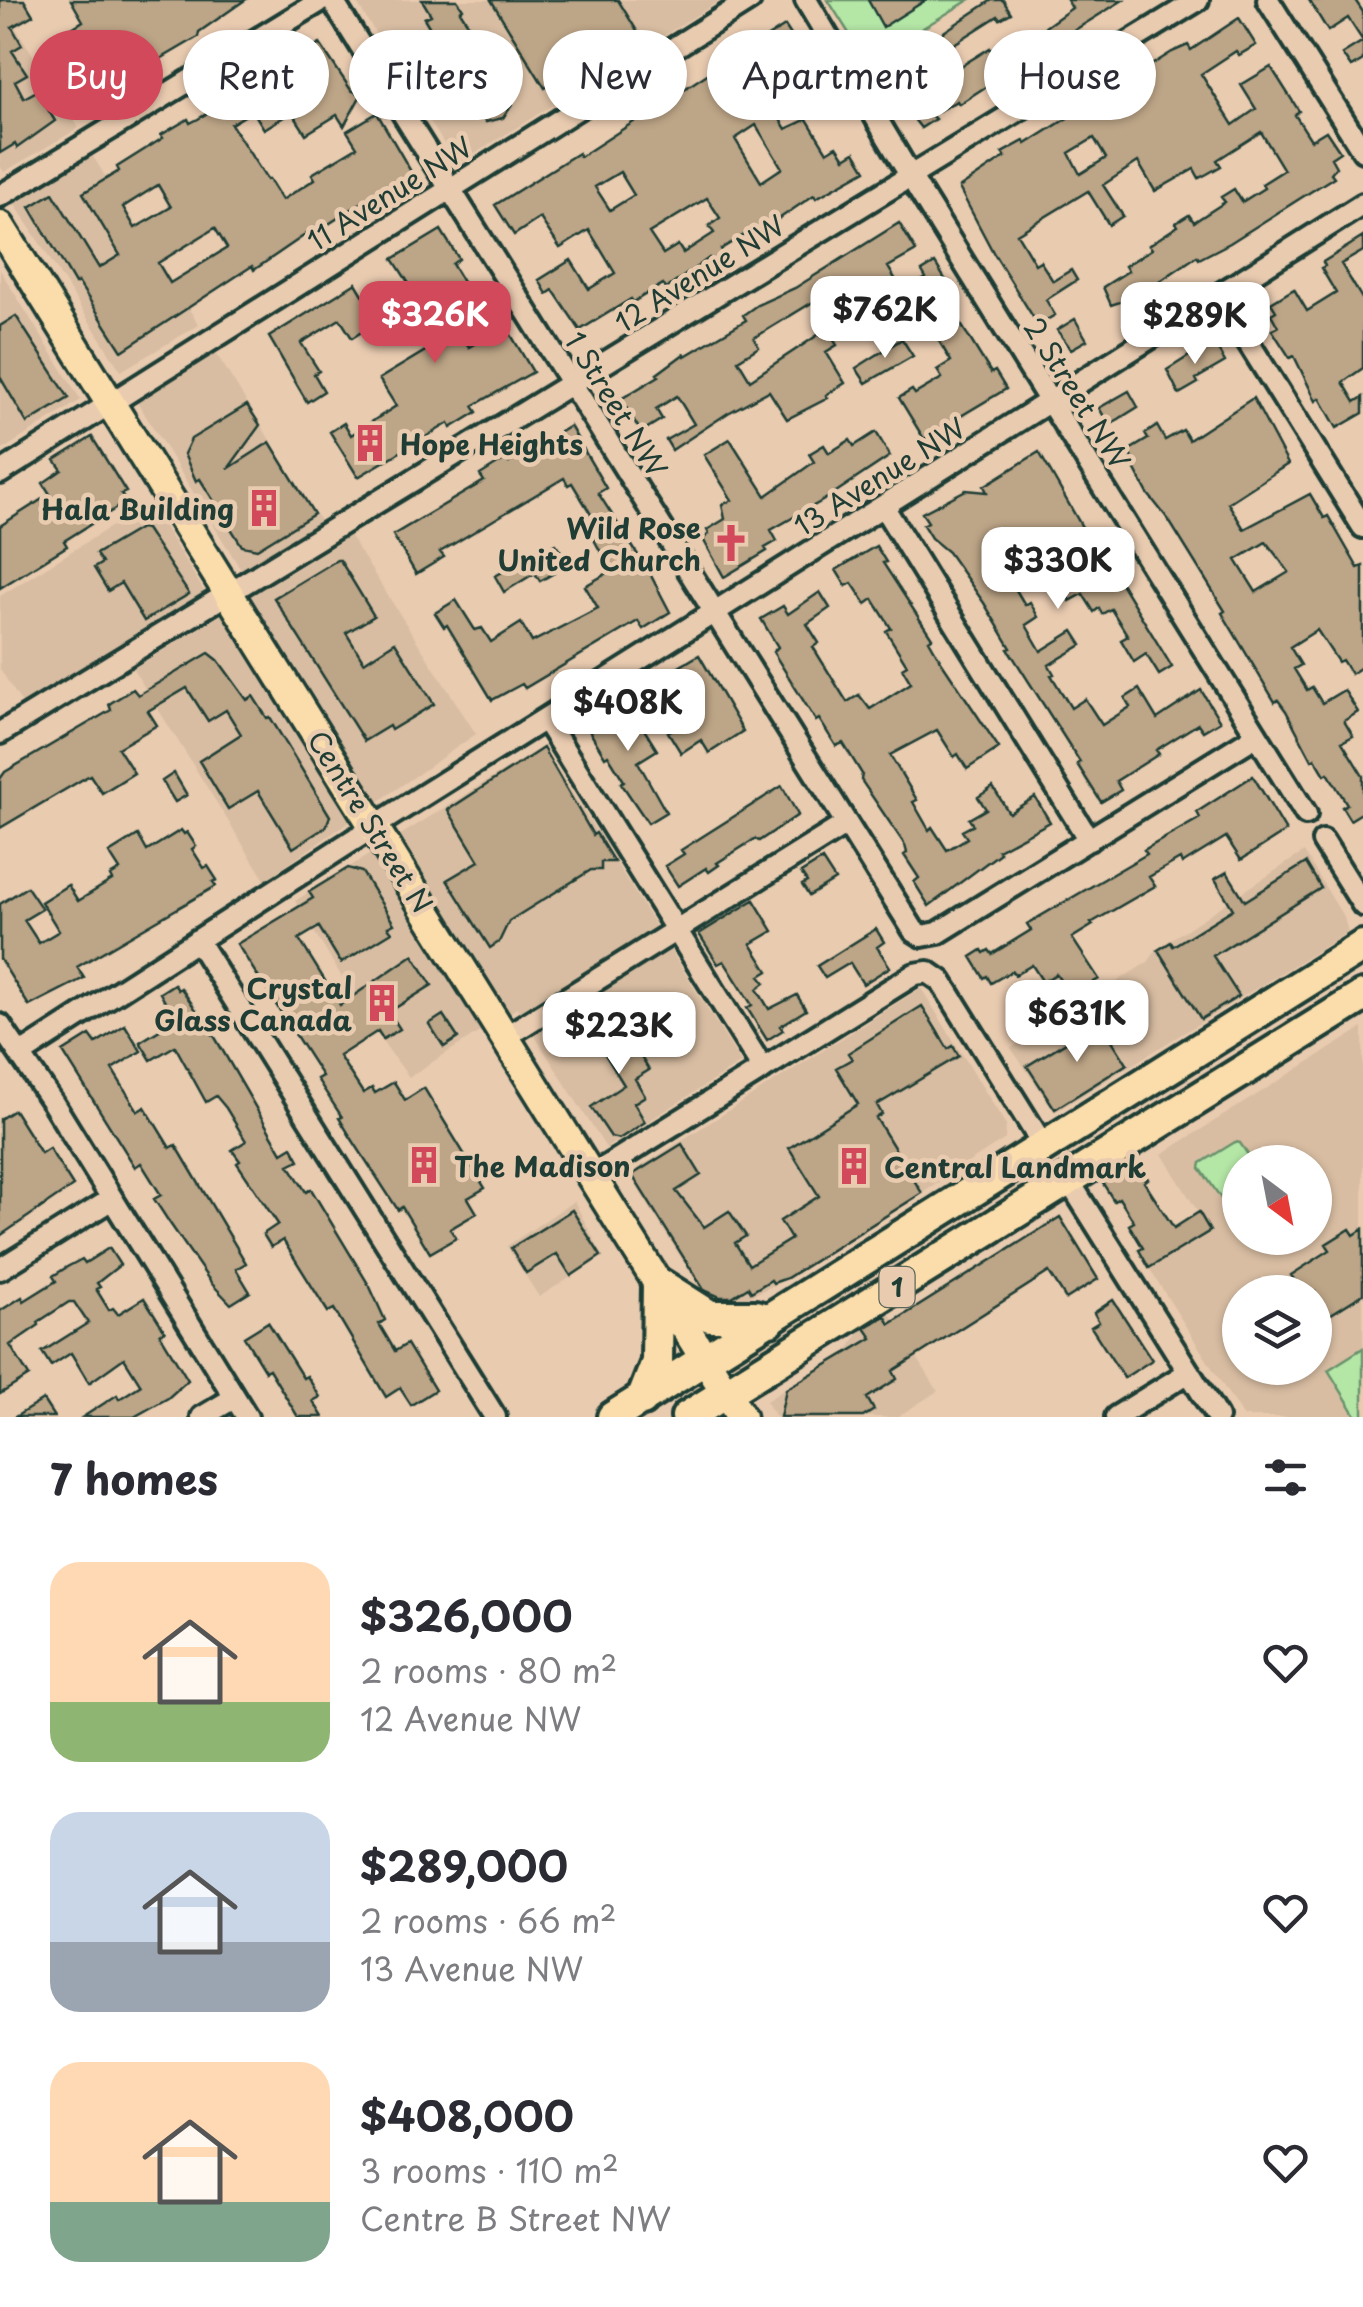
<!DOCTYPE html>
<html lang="en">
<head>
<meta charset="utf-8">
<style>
	:root { --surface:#fff; --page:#f7f7f7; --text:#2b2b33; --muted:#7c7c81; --accent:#d1495b }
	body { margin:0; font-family:"Playpen Sans",sans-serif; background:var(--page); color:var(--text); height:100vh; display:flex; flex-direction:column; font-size:38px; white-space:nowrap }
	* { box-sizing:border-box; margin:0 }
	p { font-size:32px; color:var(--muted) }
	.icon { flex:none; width:55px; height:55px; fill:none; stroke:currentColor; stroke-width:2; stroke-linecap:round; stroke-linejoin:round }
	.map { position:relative; height:1417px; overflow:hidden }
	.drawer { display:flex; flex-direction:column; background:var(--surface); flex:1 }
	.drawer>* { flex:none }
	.hud { position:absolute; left:30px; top:30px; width:1305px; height:90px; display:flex; gap:20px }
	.needle { width:65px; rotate:148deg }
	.buttons { position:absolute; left:1222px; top:1145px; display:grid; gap:20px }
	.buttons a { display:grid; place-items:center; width:110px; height:110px; border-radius:50%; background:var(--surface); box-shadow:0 2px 8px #0004; font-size:50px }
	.price { position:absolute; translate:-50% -85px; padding:0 22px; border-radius:20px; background:#fff; color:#222; font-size:32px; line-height:65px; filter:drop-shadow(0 2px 5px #0008) }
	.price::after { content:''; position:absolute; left:50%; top:60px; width:30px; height:22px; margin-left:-15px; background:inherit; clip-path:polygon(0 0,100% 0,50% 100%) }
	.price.active { background:var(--accent); color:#fff }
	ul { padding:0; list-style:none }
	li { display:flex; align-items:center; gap:30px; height:250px; padding:0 50px }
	li span { display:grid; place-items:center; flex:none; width:280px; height:200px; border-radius:30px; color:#555 }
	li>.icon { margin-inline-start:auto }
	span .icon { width:120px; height:120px; fill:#fffc; stroke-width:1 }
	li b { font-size:42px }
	h2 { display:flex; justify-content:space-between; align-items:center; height:120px; padding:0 50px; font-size:42px }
	.pill { padding:0 35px; border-radius:45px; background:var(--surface); box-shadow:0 2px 8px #0004; font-size:35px; line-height:90px }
	.pill.active { background:var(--accent); color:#fff }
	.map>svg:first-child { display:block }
	.built { fill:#d8bda2; fill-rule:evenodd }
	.green { fill:#b4e6a6; stroke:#6a926d; stroke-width:2.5 }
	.building { fill:#bda587; stroke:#1f3d34; stroke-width:2.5; fill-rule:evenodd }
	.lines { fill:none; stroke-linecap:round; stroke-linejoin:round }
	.minor-casing { stroke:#1f3d34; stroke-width:28 }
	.major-casing { stroke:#1f3d34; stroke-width:35 }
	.highway-casing { stroke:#1f3d34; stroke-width:38 }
	.minor { stroke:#e9cbb0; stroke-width:20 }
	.major { stroke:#fbddab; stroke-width:28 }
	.highway { stroke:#fbddab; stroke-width:30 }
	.labels { text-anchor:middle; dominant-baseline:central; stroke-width:9; stroke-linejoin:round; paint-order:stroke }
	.shield { fill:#e9cbb0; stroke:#5c6859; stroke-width:2.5 }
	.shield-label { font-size:25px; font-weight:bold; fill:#1f3d34 }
	.street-label { font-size:28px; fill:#1f3d34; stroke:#e9cbb0 }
	.poi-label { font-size:28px; font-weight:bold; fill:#1f3d34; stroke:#e9cbb0; text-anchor:start }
</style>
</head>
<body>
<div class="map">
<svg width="1363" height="1417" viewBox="0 0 1363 1417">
	<rect width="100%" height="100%" fill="#e9cbb0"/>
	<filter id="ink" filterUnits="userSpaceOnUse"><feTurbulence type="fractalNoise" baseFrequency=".01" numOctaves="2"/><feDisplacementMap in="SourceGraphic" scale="20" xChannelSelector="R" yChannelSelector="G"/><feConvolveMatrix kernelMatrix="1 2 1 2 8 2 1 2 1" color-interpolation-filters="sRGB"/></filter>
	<g filter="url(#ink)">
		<path class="built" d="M355,0H721L463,161L451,155Z
			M0,3L79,128L4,172L0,166Z
			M92,155L199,325L121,371L13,201Z
			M0,270L81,400L2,450L0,447Z
			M216,353L325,529L245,576L136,400Z
			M149,503L206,594L24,707L0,669V596Z
			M350,536L476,734L265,880L133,669Z
			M543,746L741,1063L606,1148L517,1008L409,1077L381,1040L295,901Z
			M1304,852L1344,918L1348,932L1055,1112L1011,1048L1148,962L1158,948Z
			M921,988L1006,1125L1005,1139L787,1279L744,1299L708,1301L629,1174Z
			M1363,1028V1417H1243L1149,1268L1210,1231L1162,1154ZM1240,1162H1315V1238H1240ZM1240,1292H1315V1368H1240Z
			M574,1201L603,1257L539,1297L507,1246Z
			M888,1311L938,1391L897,1417H776L766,1401L848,1350L862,1328Z"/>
		<path class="green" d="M828,0H969L867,62Z
			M1235,1142L1240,1143L1253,1162H1240L1238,1223L1200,1168L1201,1163Z
			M1363,1348V1417H1357L1328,1370Z"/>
		<path class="building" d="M0,0H24L33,15L12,27L22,45L12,51L27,74L15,81L24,98L37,91L55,121L17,148L15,144L0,153Z
			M71,0H245L199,32L198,37L133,75L131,71L108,84L110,87L94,97L96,102L82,110L63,77L77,70L79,73L105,57L107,53L95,33L51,59L43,46L83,21Z
			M422,0H457L463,9L460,11L509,88L505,90L512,105L503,118L486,122L474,109L471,111L423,33L430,28L424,18L431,15Z
			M491,0H618L637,31L545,88Z
			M868,0H926L883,27Z
			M992,0H1003L1011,13L1000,19L998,16L932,58L924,45Z
			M1067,0H1123L1025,61L1014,42L1032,32L1034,35L1072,8Z
			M1309,0H1355L1363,12V60L1351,67L1342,54L1363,41L1348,18L1328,31Z
			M1239,18L1256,45L1239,55L1236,51L1201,74L1233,125L1256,109L1241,85L1271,67L1299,111L1295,115L1311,140L1326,131L1340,152L1331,158L1336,167L1331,173L1334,177L1230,243L1199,259L1197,256L1125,305L1123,301L1111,305L1103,287L1128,271L1125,266L1152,249L1149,245L1178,226L1176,223L1189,215L1194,222L1225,202L1221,197L1234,189L1242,202L1264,188L1262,184L1284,170L1261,132L1217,160L1221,166L1207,174L1199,178L1194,169L1155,191L1138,162L1103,185L1123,216L1109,225L1088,191L1017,234L1035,264L1040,261L1053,281L1071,270L1077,280L1046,300L1055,315L1038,325L994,254L959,188L1005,157L1002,153L1024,141L1026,144L1172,52L1188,45L1191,50ZM1094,138L1106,158L1080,174L1069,153Z
			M785,26L798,46L790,56L794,63L757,83L786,129L807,119L827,152L837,146L845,158L855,152L866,170L816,198L814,195L758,233L754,229L721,249L724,253L711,261L709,258L666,289L663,284L633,302L631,299L580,330L553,290L547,294L539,280L571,260L589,289L615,273L589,230L560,248L540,218L514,235L495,205L578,153L580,157L715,69L717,73L743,57L741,54ZM756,125L782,168L761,182L735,139ZM620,172L634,195L610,210L595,187ZM707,198L720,218L709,226L714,233L683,253L678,245L663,254L649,233Z
			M320,44L351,90L361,95L344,126L337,115L306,134L292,112L264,129L253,111L231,124L267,180L269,179L282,200L315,179L312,174L357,147L347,131L377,113L413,175L384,192L383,189L310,236L308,233L254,270L252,266L122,351L78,282L75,284L30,207L53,193L99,268L120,255L83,193L119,171L117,167L163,138L161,135L188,119L190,123L198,119ZM158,185L171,207L135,228L123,207ZM215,228L227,248L170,283L158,263Z
			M990,48L1007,73L959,104L957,101L931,115L935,119L921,128L906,109L910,106L905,101Z
			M899,223L916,251L888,267L903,292L926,278L922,271L935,263L945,279L936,284L991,373L995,371L1006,389L951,422L953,425L942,432L941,429L924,439L899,398L912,390L915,394L942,378L937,370L951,361L933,331L930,333L923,322L909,331L896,310L866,327L849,300L827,313L818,299L754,338L759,347L738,360L750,380L827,329L837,345L826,352L845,383L826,395L828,398L787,419L769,391L728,413L672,450L666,440L694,424L677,396L656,409L662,419L641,432L621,399L659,376L657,374L684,354L685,356L746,320L743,315L757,305L795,288Z
			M441,230L459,259L452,264L474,300L449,316L469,347L487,336V325L501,318L533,372L473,406L477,412L451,428L449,423L358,477L330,432L344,423L351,435L396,406L379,379L445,339L393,259Z
			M1363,237V251L1341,264L1363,300V368L1343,382L1355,402L1363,397V413L1337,428L1320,398L1316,401L1294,356L1290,358L1272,330L1278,327L1271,314L1276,311L1271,303L1294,289L1307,311L1336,293L1321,268L1325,266L1323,262Z
			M356,283L379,321L352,338L340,319L301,343L319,371L314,374L324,391L307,402L269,337Z
			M16,316L69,398L27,423L0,377V326Z
			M1075,319L1087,340L1071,349L1057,330Z
			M902,339L913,356L866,383L856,368Z
			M1213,341L1225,362L1196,379L1198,383L1179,394L1167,370Z
			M1129,391L1138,407L1109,425L1099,408Z
			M1253,398L1288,464L1228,503L1244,529L1310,494L1324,518L1328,516L1358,568L1363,566V666L1351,674L1342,660L1338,662L1317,630L1290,647L1301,665L1294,669L1307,690L1312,687L1322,703L1344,690L1358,712L1344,721L1353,736L1342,742L1363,776V812L1350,820L1342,807L1347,804L1328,773L1325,775L1315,758L1312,760L1286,711L1278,700L1275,702L1222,613L1225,611L1168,519L1148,494L1130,460L1132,458L1128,451L1148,439L1145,434L1157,426L1165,440L1183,430L1189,440ZM1266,542L1289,572L1256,592L1236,560Z
			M247,405L260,425L228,469L270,442L314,514L257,549L242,546L200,479L196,481L184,454L191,439Z
			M570,426L606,488L598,493L649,572L670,612L643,629L638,621L525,688L522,684L492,700L447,625L444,627L435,613L456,600L475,630L482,628L491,642L521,623L532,642L598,608L585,586L611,571L584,521L592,516L572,483L568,485L564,478L440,552L444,557L416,574L393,535L484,481L480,475L507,458L509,463Z
			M876,432L890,456L824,500L771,530L777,541L765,548L767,551L724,577L703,539L709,534L707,530L725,519L722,505L732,500L704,455L730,439L766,496L814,462L809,454L824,445L829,453L850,440L854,446Z
			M92,437L126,492L121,494L126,502L64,541L67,546L0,588V526L50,494L43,483L62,470L55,460Z
			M1039,452L1113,581L1118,578L1172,667L1159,675L1146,654L1134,662L1121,640L1128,636L1111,609L1102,614L1099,608L1094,612L1083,594L1070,601L1063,589L1069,586L1053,560L1036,570L1030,559L1006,573L1025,605L1030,602L1038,617L1026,625L1041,651L1073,631L1082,645L1049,665L1054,674L1051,675L1071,708L1085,699L1102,725L1130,707L1125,698L1139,689L1157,719L1201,690L1220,721L1203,731L1198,724L1156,750L1159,754L1116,781L1121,790L1101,802L1077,764L1080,762L1008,649L1011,648L984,603L948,552L931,538L923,525L928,522L922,513L966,490L987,492L984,486Z
			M140,528L146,529L189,594L144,621L121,583L108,591L94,568L102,563L96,554Z
			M556,544L563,554L548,563L554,573L540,581L535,573L504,592L495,576Z
			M876,546L886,562L883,563L932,638L929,640L941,661L999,748L967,769L958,754L954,757L937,730L890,755L917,800L913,802L929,830L932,827L947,850L967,838L962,831L973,825L969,819L986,809L978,797L993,787L1009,813L1035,797L1050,822L998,850L1000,853L929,906L914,882L919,878L904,855L907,853L905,845L861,780L862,774L843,743L836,746L819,719L816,721L773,652L778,647L761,619L783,606L788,614L820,592L830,608L807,624L819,643L813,647L847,702L859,695L870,709L911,683L902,668L907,665L886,631L891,628L873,599L866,604L852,583L846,586L836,570Z
			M337,560H340L374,616L346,633L364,662L395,642L434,704L391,730L389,726L364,741L274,598Z
			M209,653L218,660L247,700L253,696L267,718L270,717L330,816L326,827L293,848L258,791L228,809L199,761L241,734L226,710L208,721L187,688L148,711L157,725L118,748L134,773L102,793L90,775L0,828V779L5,772L111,710L109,704L133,689L138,695Z
			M699,655L743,731L709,753L701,740L681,753L668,732L695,715L669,673Z
			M625,699L657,750L638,762L666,812L648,823L621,783L624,781L608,755L605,757L585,724Z
			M543,748L593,835L596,833L614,862H601V870H591L509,921L499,942L490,948L447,880L479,861L448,810Z
			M174,773L187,795L175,802L162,781Z
			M1253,776L1286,831L1241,860L1226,837L1182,864L1180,859L1149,877L1155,886L1091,923L1093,925L1072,938L1099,979L1070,995L1056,974L1043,982L1032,965L1015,975L1012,971L991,983L987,976L984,978L971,957L982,950L984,953L989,950L992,954L1031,930L1027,924L1147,854L1144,850L1200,818L1197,812Z
			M782,786L798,815L759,841L755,839L717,863L719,865L709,872L706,868L678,886L665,866L684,854L681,850Z
			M181,830L184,834L187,832L196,846L192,849L204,868L208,866L217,880L213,882L216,886L77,967L84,978L29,1006L0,959V904L27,887L42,909L24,920L39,943L59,931L41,902L68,885L78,901L112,880L110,876L120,870L109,853L138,835L147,851Z
			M822,860L835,880L809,896L802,885L807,882L801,873Z
			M1306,863L1321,888L1213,956L1239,996L1201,1019L1158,950L1171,942L1173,946L1233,909L1215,879L1227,872L1245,901Z
			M348,868L362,872L394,924L388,927L392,932L341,963L319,927L299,939L340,1005L413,955L432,985L389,1012L400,1029L383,1039L378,1031L339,1056L363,1093L372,1088L375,1093L394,1082L405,1100L424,1088L485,1188L468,1198L477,1213L450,1229L456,1238L430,1253L402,1207L398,1210L350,1136L339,1118L342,1117L317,1079L322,1076L237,944L313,898L309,892Z
			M754,900L773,931L751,944L768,971L760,976L765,983L757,989L769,1009L797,995L806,1010L780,1026L783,1030L767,1040L747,1008L752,1005L724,961L718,964L699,934Z
			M876,929L884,942L877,947L890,967L863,984L850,963L825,978L817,966Z
			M174,984L178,990L181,988L216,1039L282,1153L292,1147L299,1160L289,1165L306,1192L311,1189L370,1287L385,1320L379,1324L395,1351L407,1344L435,1390L411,1405L400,1388L386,1397L334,1309L328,1312L283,1240L271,1247L263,1234L278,1224L237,1163L240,1161L232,1150L246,1141L226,1108L216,1096L206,1102L175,1046L151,1060L140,1042L171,1023L165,1012L169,1009L160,993Z
			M1035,996L1043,1010L1019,1025L1011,1012Z
			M922,1006L948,1049L953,1046L959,1056L877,1105L882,1114L876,1118L922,1193L787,1278L773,1283L771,1280L751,1292L748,1287L732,1297H720L704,1290L632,1175L682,1144L701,1175L676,1191L704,1227L729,1211L746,1236L735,1243L749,1265L791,1239L780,1221L819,1196L789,1148L858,1104L836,1068L852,1059L848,1053Z
			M612,1010L649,1070L635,1079L645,1096L634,1103L645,1122L619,1139L611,1137L591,1107L624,1085L587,1025Z
			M443,1015L458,1038L444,1047L429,1024Z
			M1100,1021L1127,1064L1055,1109L1027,1066Z
			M125,1025L141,1051L112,1069L138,1111L145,1107L170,1148L176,1145L246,1263L236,1269L250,1292L231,1304L212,1284L169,1222L154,1199L161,1195L141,1163L135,1167L63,1052L90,1035L96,1043Z
			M14,1110L41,1153L49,1148L73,1186L0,1236V1119Z
			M1137,1161L1148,1179L1144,1182L1174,1228L1199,1212L1210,1231L1149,1268L1139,1250L1143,1248L1129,1225L1134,1222L1119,1198L1114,1201L1102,1182Z
			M572,1210L601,1256L571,1276L557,1254L526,1273L511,1248Z
			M1060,1217L1098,1279L1066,1299L1049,1272L893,1371L897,1379L867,1398L874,1410L863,1417H780L786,1389L872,1338L865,1328L885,1316L890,1324Z
			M1350,1229L1354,1235L1363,1229V1294L1320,1321L1315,1313V1292H1302L1291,1275L1330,1250L1326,1244Z
			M109,1248L120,1265L97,1283L100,1287L96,1289L109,1310L113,1308L118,1314L144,1298L165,1331L160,1334L188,1380L168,1398L134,1417H83L117,1395L119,1399L141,1385L124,1358L89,1383L71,1353L51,1366L42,1352L88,1323L74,1302H69L38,1322L39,1325L10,1345L29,1376L0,1394V1311L22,1297L24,1301L56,1281L53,1276L67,1267L82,1259L85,1263Z
			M1113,1300L1152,1360L1124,1378L1091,1327L1099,1322L1094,1313Z
			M268,1322L303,1378L307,1376L320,1397L313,1401L323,1417H298L269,1369L265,1371L244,1337Z
			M43,1400L54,1417H15Z"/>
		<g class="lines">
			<g class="minor-casing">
				<path id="minor" d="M332,0L914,931L922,936L938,933L1257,735
					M806,0L920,192L1306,814
					M1268,0L1363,151
					M0,196L322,0
					M1219,295L1363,527
					M0,473L750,0
					M883,506L1089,840
					M545,719L763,1069
					M0,733L1198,0
					M1323,841L1363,905
					M197,940L495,1417
					M0,1025L53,1103L247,1417
					M505,1037L846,824
					M21,1054L392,815L1363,204
					M591,1176L915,974L928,972L941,981L1043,1145
					M1069,1181L1217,1417
					M0,1269L112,1199
					M202,1417L234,1398
					M1116,1417L1189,1372"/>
			</g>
			<g class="major-casing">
				<path id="major" d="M0,226L741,1417"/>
			</g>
			<g class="highway-casing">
				<path id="highway" d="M658,1283L710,1316H755L770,1320
					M642,1400L657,1362L658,1283
					M613,1417L1363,946
					M687,1417L1363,996"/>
			</g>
			<use href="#minor" class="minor"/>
			<use href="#major" class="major"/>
			<use href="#highway" class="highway"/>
		</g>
	</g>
	<defs>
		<g id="building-bare" transform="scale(3)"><path d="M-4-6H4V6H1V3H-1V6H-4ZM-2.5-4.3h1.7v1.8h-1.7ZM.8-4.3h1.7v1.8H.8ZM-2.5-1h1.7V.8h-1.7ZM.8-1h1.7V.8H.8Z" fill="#d1495b" stroke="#e9cbb0" stroke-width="2.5" paint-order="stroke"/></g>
		<g id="church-bare" transform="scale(3)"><path d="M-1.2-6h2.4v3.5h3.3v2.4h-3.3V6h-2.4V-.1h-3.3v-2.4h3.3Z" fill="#d1495b" stroke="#e9cbb0" stroke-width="2.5" paint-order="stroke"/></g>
	</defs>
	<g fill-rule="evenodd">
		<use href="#building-bare" x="370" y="443"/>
		<use href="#building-bare" x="264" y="508"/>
		<use href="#church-bare" x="731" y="543"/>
		<use href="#building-bare" x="382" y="1003"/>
		<use href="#building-bare" x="424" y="1165"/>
		<use href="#building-bare" x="854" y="1166"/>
	</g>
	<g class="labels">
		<rect class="shield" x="879.5" y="1267" width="35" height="40" rx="8"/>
		<g class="shield-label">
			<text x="897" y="1287">1</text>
		</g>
		<g class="street-label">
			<text transform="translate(389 193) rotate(-32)">11 Avenue NW</text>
			<text transform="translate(699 273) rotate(-32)">12 Avenue NW</text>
			<text transform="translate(1078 393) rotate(58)">2 Street NW</text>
			<text transform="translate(617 404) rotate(58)">1 Street NW</text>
			<text transform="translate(879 476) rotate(-32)">13 Avenue NW</text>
			<text transform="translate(371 821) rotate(58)">Centre Street N</text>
		</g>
		<g class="poi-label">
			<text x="400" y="443">Hope Heights</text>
			<text x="234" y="508" text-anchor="end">Hala Building</text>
			<text x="701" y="527" text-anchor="end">Wild Rose<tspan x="701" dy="32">United Church</tspan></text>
			<text x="352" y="987" text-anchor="end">Crystal<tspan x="352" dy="32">Glass Canada</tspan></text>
			<text x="454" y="1165">The Madison</text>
			<text x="884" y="1166">Central Landmark</text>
		</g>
	</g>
</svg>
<div class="buttons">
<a><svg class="needle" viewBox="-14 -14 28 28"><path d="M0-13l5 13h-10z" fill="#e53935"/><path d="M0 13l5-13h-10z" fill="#7c7c81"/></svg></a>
<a><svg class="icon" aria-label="layers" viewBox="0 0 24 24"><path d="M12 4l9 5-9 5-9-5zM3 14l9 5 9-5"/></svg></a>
</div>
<b class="price" style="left:885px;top:361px">$762K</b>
<b class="price active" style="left:435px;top:366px">$326K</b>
<b class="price" style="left:1195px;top:367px">$289K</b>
<b class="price" style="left:1058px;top:612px">$330K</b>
<b class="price" style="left:628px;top:754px">$408K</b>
<b class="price" style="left:1077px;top:1065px">$631K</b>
<b class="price" style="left:619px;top:1077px">$223K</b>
<div class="hud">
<a class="pill active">Buy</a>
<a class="pill">Rent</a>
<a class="pill">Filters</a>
<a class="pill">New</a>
<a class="pill">Apartment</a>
<a class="pill">House</a>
</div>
</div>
<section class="drawer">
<h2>7 homes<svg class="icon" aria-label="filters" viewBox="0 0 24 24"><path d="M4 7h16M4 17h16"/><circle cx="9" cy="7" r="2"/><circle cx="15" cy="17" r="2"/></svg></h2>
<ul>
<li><span style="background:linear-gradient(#ffd9b3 70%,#8fb573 0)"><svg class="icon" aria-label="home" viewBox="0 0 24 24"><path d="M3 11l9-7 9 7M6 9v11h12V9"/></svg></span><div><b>$326,000</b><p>2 rooms · 80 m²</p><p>12 Avenue NW</p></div><svg class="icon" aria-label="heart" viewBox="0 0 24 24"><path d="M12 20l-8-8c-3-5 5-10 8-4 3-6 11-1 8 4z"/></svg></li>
<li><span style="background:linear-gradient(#c9d6e8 65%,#9aa5b1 0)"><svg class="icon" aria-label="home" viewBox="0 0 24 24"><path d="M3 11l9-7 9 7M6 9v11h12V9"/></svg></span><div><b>$289,000</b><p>2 rooms · 66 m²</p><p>13 Avenue NW</p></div><svg class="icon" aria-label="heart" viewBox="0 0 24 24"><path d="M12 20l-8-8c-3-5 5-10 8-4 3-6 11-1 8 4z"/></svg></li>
<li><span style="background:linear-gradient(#ffd9b3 70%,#7fa58c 0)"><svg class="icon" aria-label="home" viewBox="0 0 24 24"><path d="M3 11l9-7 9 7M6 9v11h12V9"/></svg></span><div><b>$408,000</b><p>3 rooms · 110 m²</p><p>Centre B Street NW</p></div><svg class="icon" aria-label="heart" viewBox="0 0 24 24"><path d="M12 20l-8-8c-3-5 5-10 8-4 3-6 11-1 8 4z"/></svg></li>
</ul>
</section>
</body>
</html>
